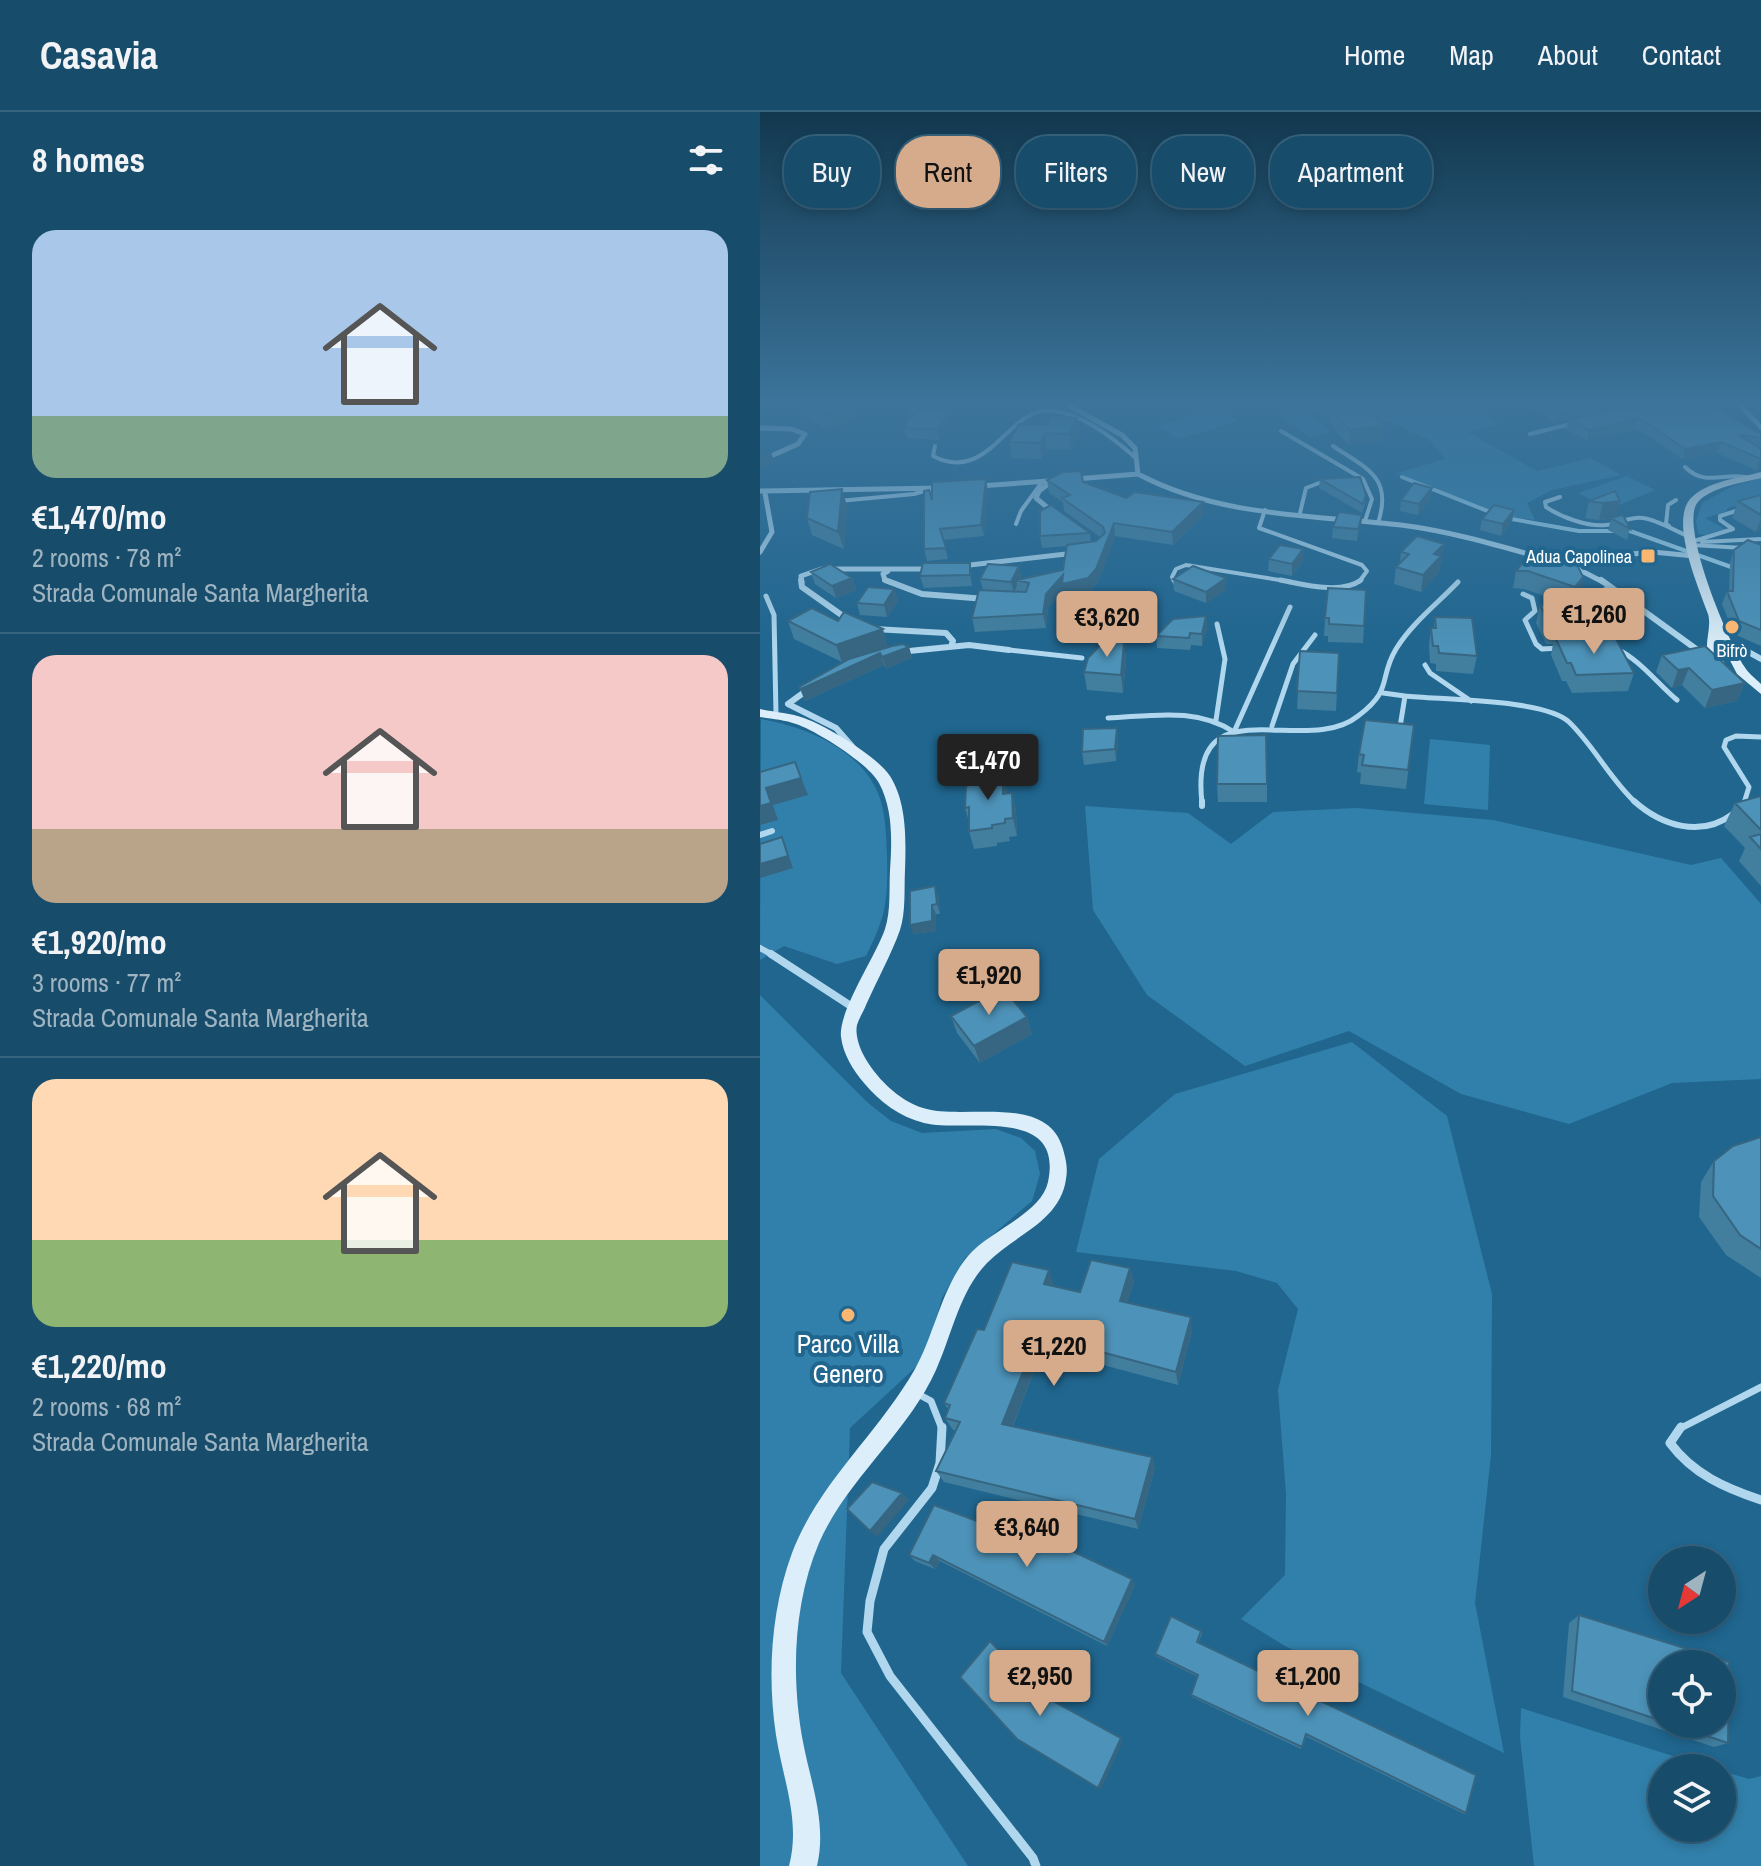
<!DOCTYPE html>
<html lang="en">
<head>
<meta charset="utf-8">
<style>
	:root { --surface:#184c6b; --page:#255673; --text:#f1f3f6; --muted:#9fb4c1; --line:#36637e; --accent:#d6ab8b }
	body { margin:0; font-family:"Archivo Narrow",sans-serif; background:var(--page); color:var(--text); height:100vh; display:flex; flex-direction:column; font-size:30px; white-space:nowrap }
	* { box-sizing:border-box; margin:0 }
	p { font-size:26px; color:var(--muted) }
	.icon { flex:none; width:44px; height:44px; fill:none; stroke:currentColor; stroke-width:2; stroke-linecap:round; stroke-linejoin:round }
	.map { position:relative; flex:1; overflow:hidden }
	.sheet { display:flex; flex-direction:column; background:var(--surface); width:760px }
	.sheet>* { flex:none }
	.banner { position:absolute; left:24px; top:24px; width:760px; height:72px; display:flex; gap:16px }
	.needle { width:52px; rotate:216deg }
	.tools { position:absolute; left:888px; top:1434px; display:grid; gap:16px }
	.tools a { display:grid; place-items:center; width:88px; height:88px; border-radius:50%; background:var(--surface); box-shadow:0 4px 12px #0003,0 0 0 2px var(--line); font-size:40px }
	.price { position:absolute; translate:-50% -68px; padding:0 18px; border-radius:8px; background:var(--accent); color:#111; font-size:26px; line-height:52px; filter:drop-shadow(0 2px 4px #0008) }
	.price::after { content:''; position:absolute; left:50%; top:48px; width:24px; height:18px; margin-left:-12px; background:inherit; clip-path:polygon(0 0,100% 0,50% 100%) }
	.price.selected { background:#222; color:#fff }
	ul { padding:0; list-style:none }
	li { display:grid; align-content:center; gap:16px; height:424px; padding:0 32px }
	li+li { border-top:2px solid var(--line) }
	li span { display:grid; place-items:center; height:248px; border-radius:24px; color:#555 }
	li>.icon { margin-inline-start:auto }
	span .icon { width:144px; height:144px; fill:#fffc; stroke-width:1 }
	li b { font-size:34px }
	h2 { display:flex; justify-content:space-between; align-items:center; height:96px; padding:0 32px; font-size:34px }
	.pill { padding:0 28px; border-radius:32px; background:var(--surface); box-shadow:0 4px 12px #0003,0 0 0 2px var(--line); font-size:28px; line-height:72px }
	.pill.selected { background:var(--accent); color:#111 }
	header { display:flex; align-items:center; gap:48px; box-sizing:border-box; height:112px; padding:0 40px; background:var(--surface); border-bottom:2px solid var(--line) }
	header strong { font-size:38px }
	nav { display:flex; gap:44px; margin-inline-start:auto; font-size:28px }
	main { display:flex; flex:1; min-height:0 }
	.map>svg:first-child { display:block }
	.green { fill:#3180ab }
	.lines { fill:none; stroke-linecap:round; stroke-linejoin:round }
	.stream { stroke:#a3d5ee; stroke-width:4 }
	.lane-far4 { stroke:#b0d7ed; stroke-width:4 }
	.lane-far3 { stroke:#b0d7ed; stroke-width:5 }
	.lane-far2 { stroke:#b0d7ed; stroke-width:6 }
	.lane-far1 { stroke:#b0d7ed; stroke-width:7 }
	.lane { stroke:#b0d7ed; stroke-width:9 }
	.street-far2 { stroke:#b0d7ed; stroke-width:5 }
	.street-far1 { stroke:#b0d7ed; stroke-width:6 }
	.street { stroke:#b0d7ed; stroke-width:8 }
	.secondary { fill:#dceef9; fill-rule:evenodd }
	.wall { fill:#427e9e; fill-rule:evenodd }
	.shaded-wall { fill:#366681 }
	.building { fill:#4d92b8; stroke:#366681; stroke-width:2 }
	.poi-dot { fill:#fab771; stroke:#20668f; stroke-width:3 }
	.labels { text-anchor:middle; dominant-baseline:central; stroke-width:8; stroke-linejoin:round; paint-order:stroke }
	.far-poi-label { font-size:18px; fill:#fff; stroke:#20668f; text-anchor:end }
	.near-poi-label { font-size:26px; fill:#fff; stroke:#20668f }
</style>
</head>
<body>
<header>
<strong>Casavia</strong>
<nav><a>Home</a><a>Map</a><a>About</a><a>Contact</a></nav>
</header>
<main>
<section class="sheet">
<h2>8 homes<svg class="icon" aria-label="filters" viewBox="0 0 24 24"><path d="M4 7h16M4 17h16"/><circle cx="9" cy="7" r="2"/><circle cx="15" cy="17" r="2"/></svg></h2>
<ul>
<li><span style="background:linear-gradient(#a9c7e8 75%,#7fa58c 0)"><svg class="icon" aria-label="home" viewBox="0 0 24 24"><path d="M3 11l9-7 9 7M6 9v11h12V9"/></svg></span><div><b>€1,470/mo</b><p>2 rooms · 78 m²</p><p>Strada Comunale Santa Margherita</p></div></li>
<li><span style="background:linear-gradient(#f6c9c9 70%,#b9a48a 0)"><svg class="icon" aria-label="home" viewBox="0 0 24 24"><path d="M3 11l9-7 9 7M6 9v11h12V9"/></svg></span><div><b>€1,920/mo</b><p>3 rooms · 77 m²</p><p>Strada Comunale Santa Margherita</p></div></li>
<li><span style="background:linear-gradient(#ffd9b3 65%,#8fb573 0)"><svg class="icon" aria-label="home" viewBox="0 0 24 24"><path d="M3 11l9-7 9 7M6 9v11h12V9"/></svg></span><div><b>€1,220/mo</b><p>2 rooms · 68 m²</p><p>Strada Comunale Santa Margherita</p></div></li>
</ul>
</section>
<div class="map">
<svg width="1001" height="1754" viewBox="0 0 1001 1754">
	<rect width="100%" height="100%" fill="#20668f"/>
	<path class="green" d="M507,293H712L738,312L709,321L777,359L831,346L861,363L792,378L767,391L775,408L739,403L637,361L685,347L670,328L631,310L613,311L603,305H567L541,296Z
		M457,296L478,309L419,327L398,314Z
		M540,297L572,319L550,325L518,302Z
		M867,364L895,378L859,393L843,394L818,381Z
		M1001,366V390L969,395L965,400L945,406L965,417L945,423L938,422L936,409L942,391L971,375Z
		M1,607C42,614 93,634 114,673C126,694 126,721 127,745C128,789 126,804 106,844L77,852L24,834L0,848Z
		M670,627L730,633L728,698L664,692Z
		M325,694L428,701L471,732L513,700L597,696L733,708L931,753L961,746L1001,792V967L912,971L809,1012L701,982L589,919L485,954L387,883L333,798Z
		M0,883L107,990L131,1009L162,1021L236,1017L261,1026L275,1039L280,1062L272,1089L205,1146L182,1186L172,1221L157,1254L90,1316L81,1561L208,1754H0Z
		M592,930L687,1004L732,1182L731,1343L715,1491L744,1641L525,1534L481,1507L525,1463L526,1382L518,1278L538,1197L517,1171L476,1159L316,1140L339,1047L415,982Z
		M761,1596L951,1656H902V1716H962V1659L989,1667L1001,1664V1754H774L760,1625Z"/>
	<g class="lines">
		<path class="stream" d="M642,365L735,402
			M746,406L819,419H870L974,456"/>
		<path class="lane-far4" d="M521,319L603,367L612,387L605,409
			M770,322L811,312
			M175,334L173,344C225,371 245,305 282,299C315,295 353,326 376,346
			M573,334C607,357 633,365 618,411
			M925,355C946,376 966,359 990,366
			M800,385L785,390L786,395C801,405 827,415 846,413C859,412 869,404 883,406C898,408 915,419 930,425
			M79,389L154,382L171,377
			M505,398L499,416L602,453L607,459L599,470
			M540,401L546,376L559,371
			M256,412L261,399L282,370
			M909,414L906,412L908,393L916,388
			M931,430L973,417L960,408V404L982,397
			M942,430L1001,427
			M932,433L984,436
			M415,470L412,465L416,457L426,453L532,470"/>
		<path class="lane-far3" d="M414,468L416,471
			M520,468C542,472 581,483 601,468
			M763,482L772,486L775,499L765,508L776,532L782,537L800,536
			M6,484L14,503L16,602
			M836,498L841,480L849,475
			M857,537C881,549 896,570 917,588
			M249,538L322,546
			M665,553L670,561L711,589
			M623,581L645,584
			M348,606C392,604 436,595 474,620L530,495
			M456,608L465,547L457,512
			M512,614L533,552L555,523
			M640,615L645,584C681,588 785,587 809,610C834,634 850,667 876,691
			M442,691C428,569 545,647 598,604C634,577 618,567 636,537C652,511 677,492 698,470
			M984,691L989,675L964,635L966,628L976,624L1001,625"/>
		<path class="lane-far2" d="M442,689V694
			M874,689C902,714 941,726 973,702
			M0,723L12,719
			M0,836L11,842"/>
		<path class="lane-far1" d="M156,1281L171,1289L182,1317
			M919,1317L1001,1275"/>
		<path class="lane" d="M182,1315L180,1351L172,1376L124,1437L110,1489L107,1520L130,1564L273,1746L276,1754
			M921,1315L910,1331C933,1362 965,1376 1001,1388"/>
		<path class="street-far2" d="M308,293L362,323L375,336L378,362C459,405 552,403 641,413C688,419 733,432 779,445
			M980,293L1001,315
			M0,316L31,317L45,322L38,332L0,349
			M315,367L378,362
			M292,369L279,379L276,386L294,401
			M219,374L289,369
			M0,379L181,376
			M0,440L12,420L5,381
			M798,449L893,440L934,444
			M201,454L315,441
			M812,454L843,470
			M128,459L123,462L125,468L130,470
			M42,470L41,464L61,457H172"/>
		<path class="street-far1" d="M41,468L42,475L90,509
			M125,468L162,482L226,487
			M841,468L943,542
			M114,517L186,521L193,529L191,534
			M968,535L983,537L1001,547
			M139,540L209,533L249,538
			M50,576L28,592L76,616L97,640"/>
		<path class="street" d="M11,842L94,896"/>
		<path class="secondary" d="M1001,360V366C982,371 951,375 938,390C918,412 969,530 984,554C988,561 995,566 1001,572V582L977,562L960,529L959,542L968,557L966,560H958C955,555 950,549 948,544C944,531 952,515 948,502C939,476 908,407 932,385C949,369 979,366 1001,360Z
			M0,597C14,600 31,601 44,606C66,614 117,644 130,664C147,691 146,728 145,758C144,777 146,800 140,818C131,843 117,868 106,893C104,899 99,906 97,913C95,922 99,934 103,942C114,964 139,989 163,996C204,1009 287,980 303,1037C306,1048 308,1056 306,1067C300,1110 254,1123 227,1151C199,1180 192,1223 176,1258C147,1322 87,1367 59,1431C33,1492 31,1566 43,1630C51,1672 67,1711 57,1754H29C41,1709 23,1668 16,1623C7,1564 11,1498 32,1441C59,1370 118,1322 155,1257C175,1221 181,1177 208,1144C229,1119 281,1102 288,1070C304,993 206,1021 164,1011C140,1005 120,990 104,971C93,958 83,942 81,925C78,899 116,844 125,817C131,799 129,776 130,758C132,729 133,697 119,671C109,652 57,619 36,612C25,608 12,607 0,605Z"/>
	</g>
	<path class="wall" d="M38,293H90L94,308L67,317L41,302Z
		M154,293H177L168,300H188L190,311L179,328L147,326L144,316L150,307L148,300Z
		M767,293H899L962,299H960L1001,322V357L996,358L957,341L922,347L886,322L874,317L827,328L806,318L808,308L794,310Z
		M570,296L623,313L622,329L589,334L569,311Z
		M317,306L319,321L311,338L287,337L282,347L252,346L249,330L286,313Z
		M560,367L606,383L605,393L602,401L559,376Z
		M287,368L323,370L366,386L443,403L413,433L355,424L338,470L330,479L304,486L303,479L288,495L286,516L215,520L212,506L223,478L220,467L259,454L261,465L260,468L303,458L306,434L282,436L280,424L330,421L331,430L336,429L340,425L304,399L303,390L289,381Z
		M672,376L670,387L658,403L640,399L641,388Z
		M228,379L224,424L183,428L188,447L167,449L164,437L172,388Z
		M1001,383V419L996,420L972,406L978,389Z
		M829,389H860L856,405L870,417L867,428L848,418L851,407L839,408L825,406Z
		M87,394L84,437L52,423L47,406Z
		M754,398L752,409L741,424L720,418L722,407Z
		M602,403L601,414L597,429L572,426L573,415Z
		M1001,433V534L974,522L962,492L967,479H969L970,451L974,438Z
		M641,440L682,449L680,451L679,461L661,480L634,472L636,455L640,452Z
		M509,447L543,449L532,464L508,459Z
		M817,452L819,482L812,492L851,516L848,526L874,561L868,579L812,581L806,569H802L791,543L793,532H786L776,511L780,493L809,492L764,477L753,476L756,459Z
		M51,460L92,466L96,478L76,486L55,472Z
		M212,463V474L164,476L160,464Z
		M413,467L466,478L446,491L414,479Z
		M134,477L138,489L127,505L100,503L97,491Z
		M446,504L447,516L442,534L431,533L430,538L397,536L396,524Z
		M675,505L717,544L713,562L676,559V552L670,551L669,533L671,516H674Z
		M565,506L604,514L603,531L568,530V524H564Z
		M28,509L128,535H149L152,546L126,557L124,553L45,589L39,575L82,550L34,527Z
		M364,531L366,548L363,581L327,578L324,560Z
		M540,539L579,541L576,599L537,597Z
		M902,543L985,571L977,589L945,596L922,573L912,576L896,560Z
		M654,613L646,677L600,672L601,661L597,660L599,642Z
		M357,616L358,629L356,649L324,653L322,640Z
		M243,661L247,681H252L256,699L257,724L249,725L250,729L237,731V734L214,737L209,719V710L205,696L210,673Z
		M457,672H507V690H458Z
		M1001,684V774L979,749L985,736L964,714L975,691Z
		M178,783L180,802H176V819L153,822Z
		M191,904L267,905L272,922L220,951L197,921Z
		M1001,1025V1166L966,1143L939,1105L941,1070L954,1049Z
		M370,1156L374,1170L367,1191L432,1219L418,1273L283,1237L253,1314L392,1345L395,1356L378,1417L184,1370L176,1359L195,1318H193L185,1306L188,1297L184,1291L224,1218L289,1158L293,1174L320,1180Z
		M174,1393L372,1467L375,1473L347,1534L180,1449L175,1457L155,1449L149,1443Z
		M819,1503L969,1550L968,1631L954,1635L803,1585L809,1511ZM902,1552H962V1612H902Z
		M441,1519L442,1522L438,1531L706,1701L704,1702L545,1624L541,1637L432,1585L431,1583L438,1565L396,1544L395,1542Z"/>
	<path class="shaded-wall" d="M88,293H90L94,308L67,317L63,302Z
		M163,293H177L152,311L150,302Z
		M840,293H899L794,310L796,300Z
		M948,293H964L962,299L945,302Z
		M188,300L190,311L179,328L177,317Z
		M317,306L319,321L311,338L309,322Z
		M877,306L874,317L827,328L829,318Z
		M623,313L622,329L589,334L590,318Z
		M285,321L287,337L282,347L280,331Z
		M961,330L957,341L922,347L925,337Z
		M11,340L15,351L0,356V344Z
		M1000,347L1001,357L996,358Z
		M226,367L228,379L224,424L221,413Z
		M672,376L670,387L658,403L659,392Z
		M82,377L87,394L84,437L78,420Z
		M860,389L856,406L839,408L843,391Z
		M443,390V403L413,433L412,420Z
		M754,398L752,409L741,424L743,412Z
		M602,403L601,414L597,429L598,417Z
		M1001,407V419L996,420Z
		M354,411L355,424L338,470L330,479L304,486L303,479L288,495L286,516L283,502L286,482Z
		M684,432L679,461L661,480L663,463L674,442Z
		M543,437V449L532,464V452Z
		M210,451L212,463V474L210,463Z
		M259,454L261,465L259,469L257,468V473L254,481L251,470Z
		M823,465L819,482L811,493L815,475Z
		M92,466L96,478L76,486L72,474Z
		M466,466V478L446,491V480Z
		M134,477L138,489L127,505L124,493Z
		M446,504L447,516L442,534V522Z
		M123,517L128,535L82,550L76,533Z
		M364,531L366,548L363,581L361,563Z
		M149,535L152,546L126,557L122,545Z
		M120,541L124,553L45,589L41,577Z
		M929,556L922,573L912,576L918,558Z
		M985,571L977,589L945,596L952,578Z
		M357,616L358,629L356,649L355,637Z
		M35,650L48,683L13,693L18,708L0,713V694L6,676Z
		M243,661L247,679L248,700L243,682Z
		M252,681L256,699L257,724L253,706Z
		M22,725L33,756L0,766V752Z
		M175,774L178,783L180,802L177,792Z
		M172,793L176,802V819L153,822L150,813Z
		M267,905L272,922L220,951L214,934Z
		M370,1156L374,1170L363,1203L360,1189Z
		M289,1158L294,1173L289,1186L284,1172Z
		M431,1205L432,1219L418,1273L416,1260Z
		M278,1223L283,1237L249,1323L242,1312Z
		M392,1345L395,1356L378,1417L375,1407Z
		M142,1381L149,1388L117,1425L110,1419Z
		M173,1443L180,1449L175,1457L169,1451Z
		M372,1467L375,1473L347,1534L344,1530Z
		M361,1626L363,1629L341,1677L338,1676Z"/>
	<path class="building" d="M47,293H88L63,302Z
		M154,293H163L150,302L148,300Z
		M589,293H604L623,313L590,318L570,296Z
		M785,293H840L796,300Z
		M900,293H949L1001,322V326L979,323L1001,337V347L961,330L925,337L889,312L877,306L829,318L808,307Z
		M155,299L188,300L177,317L144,316Z
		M291,305L317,306L309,322L285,321L280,331L249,330L259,312L286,313Z
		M321,359L323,370L366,386L375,380L443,390L412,420L354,411L336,457L328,466L302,472L303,463L286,482L283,502L212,506L219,478L266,480L269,471L257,468L303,458L307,433L336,429L345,421L343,415L302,386L310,383L287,368L303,360Z
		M600,365L606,383L603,392L560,367Z
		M226,367L221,413L180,417L186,436L164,437V379L169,378L172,388V370Z
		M654,371L672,376L659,392L641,388Z
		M82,377L78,420L47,406L50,380Z
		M855,379L860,389L843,391L829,389Z
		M1001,383V403L978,389Z
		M291,393L330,421L280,424V399Z
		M734,393L754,398L743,412L722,407Z
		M579,400L602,403L598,417L573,415Z
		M863,403L870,417L851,406Z
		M657,424L684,432L674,442L681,444L663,463L636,455L649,442L641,440Z
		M988,428L1001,433V518L979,509L967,479H973L974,438Z
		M520,433L543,437L532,452L509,447Z
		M772,440L817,452L823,465L815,475L768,459H756Z
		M163,451H210V463L160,464Z
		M70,452L92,466L72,474L51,460Z
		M228,452L259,454L251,470L220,467Z
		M433,454L466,466L446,480L413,467Z
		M108,475L134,477L124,493L97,491Z
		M568,476L606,478L604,514L569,512V506H565Z
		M837,491L851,516L790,514L780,493Z
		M52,496L78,509L84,500L123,517L76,533L28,509Z
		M446,504L442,522L430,521L429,526L396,524L413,507Z
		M675,505L712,506L717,544L679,541L678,534H673L671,516H676Z
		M795,525L856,527L874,561L816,563L811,551H807Z
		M346,527L364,531L361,563L324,560L328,546Z
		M143,532L149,535L122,545L120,541L41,577L39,575L89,547L132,534Z
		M945,534L985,571L952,578L929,556L918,558L902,543Z
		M540,539L579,541L577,581L537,579Z
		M605,608L654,613L648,658L602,653L604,643L599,642Z
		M357,616L355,637L322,640L323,617Z
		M506,623L507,672H457L458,624Z
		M35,650L41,666L6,676L11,691L0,694V660Z
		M243,661V682L252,681L253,706L245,707V711L232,713V716L209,719V695L205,696L206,674L210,673V664Z
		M1001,684V718L975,691Z
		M1001,722V737L990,725Z
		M22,725L28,744L0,752V732Z
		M175,774L177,792L172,793V809L150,813V779Z
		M243,876L267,905L214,934L191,904Z
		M1001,1025V1137L980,1123L953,1084L954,1049L973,1034Z
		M331,1148L370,1156L360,1189L431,1205L416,1260L278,1223L242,1312L392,1345L375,1407L176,1359L200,1310L185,1306L190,1293L184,1291L217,1217L224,1218L252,1150L289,1158L284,1172L320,1180Z
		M112,1370L142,1381L110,1419L87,1397Z
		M174,1393L225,1412L271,1420L372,1467L344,1530L173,1443L169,1451L149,1443Z
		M819,1503L969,1550L968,1631L911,1612H962V1552H902V1609L812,1579Z
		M411,1504L441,1519L437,1530L716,1663L706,1701L546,1622L542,1635L431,1583L438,1563L395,1542Z
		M230,1529L280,1582L361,1626L338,1676L257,1627L200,1565Z"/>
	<linearGradient id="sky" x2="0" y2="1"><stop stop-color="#12384f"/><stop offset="0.54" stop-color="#3c749b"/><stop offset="1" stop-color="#3c749b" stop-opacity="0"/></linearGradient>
	<rect width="1001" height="538" fill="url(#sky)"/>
	<g class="poi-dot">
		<rect x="880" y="436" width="16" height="16" rx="4"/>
		<circle cx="972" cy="515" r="8"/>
		<circle cx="88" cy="1203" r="8"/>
	</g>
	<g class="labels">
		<g class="far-poi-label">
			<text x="872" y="444">Adua Capolinea</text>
			<text x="972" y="538" text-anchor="middle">Bifrò</text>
		</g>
		<g class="near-poi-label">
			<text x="88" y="1231">Parco Villa<tspan x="88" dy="30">Genero</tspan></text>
		</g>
	</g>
</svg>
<div class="tools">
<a><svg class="needle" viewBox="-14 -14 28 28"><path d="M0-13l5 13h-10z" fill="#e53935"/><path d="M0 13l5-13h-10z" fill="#9fb4c1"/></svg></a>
<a><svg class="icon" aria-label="locate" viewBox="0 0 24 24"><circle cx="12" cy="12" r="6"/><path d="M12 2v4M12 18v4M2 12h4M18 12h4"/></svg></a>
<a><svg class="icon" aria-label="layers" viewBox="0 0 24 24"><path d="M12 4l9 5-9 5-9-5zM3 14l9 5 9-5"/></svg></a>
</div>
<b class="price" style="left:834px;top:544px">€1,260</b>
<b class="price" style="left:347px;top:547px">€3,620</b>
<b class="price selected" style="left:228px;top:690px">€1,470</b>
<b class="price" style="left:229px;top:905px">€1,920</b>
<b class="price" style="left:294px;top:1276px">€1,220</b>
<b class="price" style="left:267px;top:1457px">€3,640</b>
<b class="price" style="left:280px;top:1606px">€2,950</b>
<b class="price" style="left:548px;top:1606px">€1,200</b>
<div class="banner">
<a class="pill">Buy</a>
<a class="pill selected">Rent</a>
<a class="pill">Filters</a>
<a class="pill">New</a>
<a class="pill">Apartment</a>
</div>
</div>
</main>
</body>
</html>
